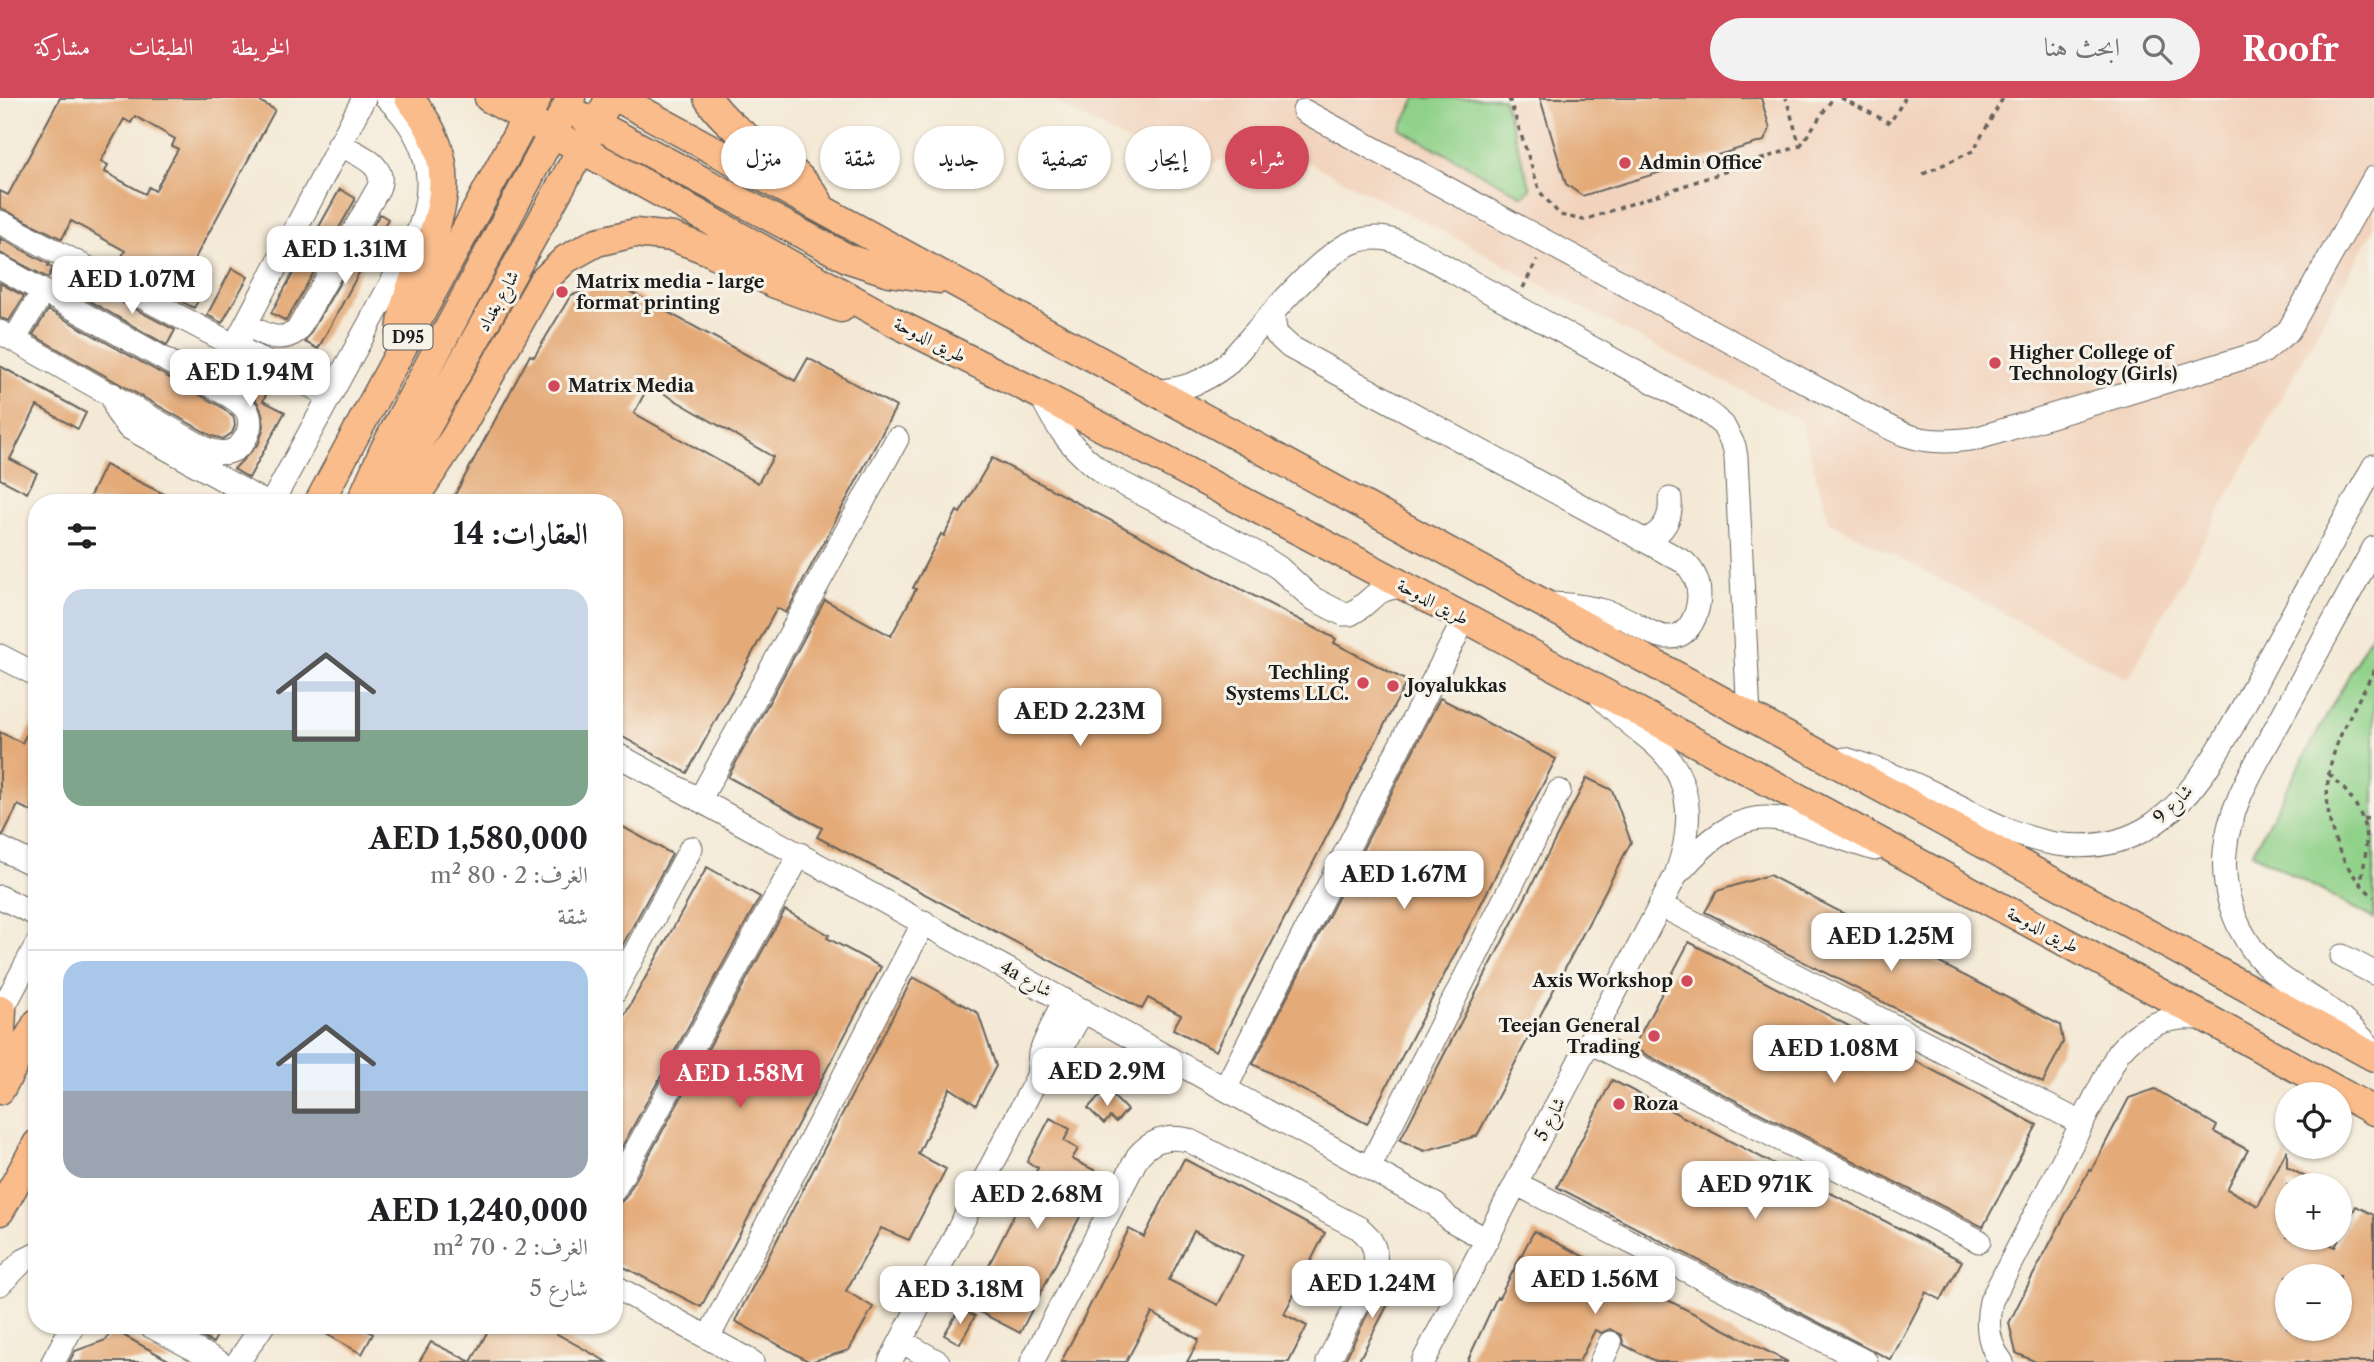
<!DOCTYPE html>
<html lang="ar">
<head>
<meta charset="utf-8">
<style>
	:root { --surface:#fff; --page:#f2f2f2; --text:#202124; --muted:#757577; --line:#e0e0e0; --accent:#d1495b }
	body { margin:0; font-family:"Libre Caslon Text",Amiri,serif; background:var(--page); color:var(--text); direction:rtl; height:100vh; display:flex; flex-direction:column; font-size:26px; white-space:nowrap }
	* { box-sizing:border-box; margin:0 }
	p { font-size:23px; color:var(--muted) }
	.icon { flex:none; width:38px; height:38px; fill:none; stroke:currentColor; stroke-width:2; stroke-linecap:round; stroke-linejoin:round }
	.map { position:relative; flex:1; overflow:hidden; direction:ltr }
	.drawer { position:absolute; left:28px; top:396px; width:595px; height:840px; display:flex; flex-direction:column; background:var(--surface); border-radius:28px; box-shadow:0 2px 5px #0004; direction:rtl }
	.drawer>* { flex:none }
	.hud { position:absolute; left:644px; top:28px; width:665px; height:63px; direction:rtl; display:flex; gap:14px }
	.controls { position:absolute; left:2275px; top:984px; display:grid; gap:14px }
	.controls a { display:grid; place-items:center; width:77px; height:77px; border-radius:50%; background:var(--surface); box-shadow:0 2px 5px #0004; font-size:35px }
	.price { position:absolute; translate:-50% -60px; padding:0 16px; border-radius:14px; background:#fff; color:#222; font-size:23px; line-height:46px; filter:drop-shadow(0 2px 4px #0008) }
	.price::after { content:''; position:absolute; left:50%; top:42px; width:21px; height:16px; margin-left:-10px; background:inherit; clip-path:polygon(0 0,100% 0,50% 100%) }
	.price.on { background:var(--accent); color:#fff }
	ul { padding:0; list-style:none }
	li { display:grid; align-content:center; gap:14px; height:371px; padding:0 35px }
	li+li { border-top:2px solid var(--line) }
	li span { display:grid; place-items:center; height:217px; border-radius:21px; color:#555 }
	li>.icon { margin-inline-start:auto }
	span .icon { width:126px; height:126px; fill:#fffc; stroke-width:1 }
	li b { font-size:30px }
	h2 { display:flex; justify-content:space-between; align-items:center; height:84px; padding:0 35px; font-size:30px }
	.chip { padding:0 24px; border-radius:32px; background:var(--surface); box-shadow:0 2px 5px #0004; font-size:24px; line-height:63px }
	.chip.on { background:var(--accent); color:#fff }
	header { display:flex; align-items:center; gap:42px; box-sizing:border-box; height:98px; padding:0 35px; background:var(--accent); color:#fff }
	header strong { font-size:33px }
	nav { display:flex; gap:38px; margin-inline-start:auto; font-size:24px }
	.search { width:490px; height:63px; background:var(--page); display:flex; align-items:center; gap:18px; box-sizing:border-box; padding:0 24px; border-radius:38px; color:var(--muted); font-size:26px }
	.map>svg:first-child { display:block }
	.built { fill:#f2d4be }
	.green { fill:#8fd189; stroke:#567652; stroke-width:2 }
	.building { fill:#e4ab79; fill-rule:evenodd }
	.lines { fill:none; stroke-linecap:round; stroke-linejoin:round }
	.minor-casing { stroke:#68645d; stroke-width:25 }
	.major-casing { stroke:#68645d; stroke-width:31 }
	.path { stroke:#68645d; stroke-width:3.5; stroke-dasharray:5 5; stroke-linecap:butt }
	.minor { stroke:#fff; stroke-width:23 }
	.major { stroke:#fabc8b; stroke-width:28 }
	.poi-dot { fill:#d1495b; stroke:#f7f3e8; stroke-width:2.5 }
	.labels { text-anchor:middle; dominant-baseline:central; stroke-width:6; stroke-linejoin:round; paint-order:stroke }
	.shield { fill:#f7f3e8; stroke:#5e5c59; stroke-width:2 }
	.shield-label { font-size:16px; font-weight:bold; fill:#1c1c1c }
	.poi-label { font-size:18px; font-weight:bold; fill:#1c1c1c; stroke:#f7f3e8; text-anchor:start }
	.street-label { font-size:18px; fill:#1c1c1c; stroke:#f7f3e8 }
</style>
</head>
<body>
<header>
<strong>Roofr</strong>
<div class="search"><svg class="icon" aria-label="search" viewBox="0 0 24 24"><circle cx="10" cy="10" r="6"/><path d="M15 15l6 6"/></svg>ابحث هنا</div>
<nav><a>الخريطة</a><a>الطبقات</a><a>مشاركة</a></nav>
</header>
<div class="map">
<svg width="2374" height="1264" viewBox="0 0 2374 1264">
	<rect width="100%" height="100%" fill="#f7f3e8"/>
	<filter id="ink" filterUnits="userSpaceOnUse"><feTurbulence type="fractalNoise" baseFrequency=".0143" numOctaves="2"/><feDisplacementMap in="SourceGraphic" scale="14" xChannelSelector="R" yChannelSelector="G"/><feConvolveMatrix kernelMatrix="1 2 1 2 8 2 1 2 1" color-interpolation-filters="sRGB"/></filter>
	<filter id="wash" filterUnits="userSpaceOnUse"><feTurbulence type="fractalNoise" baseFrequency=".00686" numOctaves="4" result="noise"/><feDisplacementMap in="SourceGraphic" scale="28" xChannelSelector="R" yChannelSelector="G"/><feGaussianBlur stdDeviation="1.57" result="paint"/><feColorMatrix in="noise" values="0 0 0 0 0 0 0 0 0 0 0 0 0 0 0 0 0 1.4 0 .05"/><feComposite in="paint" operator="in"/></filter>
	<g filter="url(#wash)">
		<rect width="100%" height="100%" fill="#f4e9d6"/>
		<path class="built" d="M1048,0H2374V130L2128,581L1829,423L1801,323L1578,208L1477,151L1271,45L1186,75Z"/>
		<path class="green" d="M1416,0H1503L1531,91L1523,98L1400,31Z
			M2374,531V821L2252,755Z"/>
		<g id="blocks">
			<path class="building" d="M60,0H254L275,12L179,190L199,201L194,210L116,169L125,153L71,123L62,141L0,110V93L8,97ZM135,18L175,41L172,48L178,51L155,93L149,89L145,96L105,74L108,67L101,63L124,21L131,25Z
				M1540,0H1761L1770,31L1764,43L1582,98L1566,86Z
				M340,91L355,100V102L286,223L271,215Z
				M380,116L388,121L318,251L305,244Z
				M0,140L49,166L48,168L53,170L48,180L0,155Z
				M232,170L248,179L222,225L207,217Z
				M0,185L24,198L9,223L0,220Z
				M614,185L795,283L808,260L896,309L786,515L777,510L687,675L614,634V404H451L530,257L534,259L571,197ZM649,287L773,359L758,385L634,315Z
				M92,191L101,197L103,194L175,232L167,247L86,201Z
				M48,212L223,310L234,320L235,328L232,335L223,341L212,338L33,237Z
				M212,256L270,289L263,303L285,314L249,380L234,371L259,345L264,328L262,315L258,305L248,294L205,268Z
				M0,268L86,315L78,331L37,308L10,361L37,375L27,395L0,381Z
				M992,360L1336,541L1334,545L1407,583L1216,953L1173,931L1181,917L1148,900L1142,911L817,739L822,730L728,679L825,502L891,538L916,491L913,490L941,436L944,438L957,413L960,415Z
				M105,367L180,404H87Z
				M1440,600L1556,661L1367,1026L1253,966Z
				M37,616V716L18,707L3,737L0,736V634L22,645Z
				M1587,680L1612,692L1631,744L1477,1038L1424,1053L1400,1042Z
				M614,724L672,756L614,863Z
				M707,769L760,799L614,1063V936Z
				M1769,777L2060,927L2063,944L2043,985L1705,814L1717,793Z
				M785,812L829,837L827,840L881,869L701,1209L614,1164V1106L621,1104L626,1099Z
				M1689,844L2037,1027L1983,1129L1633,950Z
				M913,879L978,915L996,968L976,1007L950,990L918,1056L946,1071L909,1142L881,1130L846,1193L873,1209L849,1252L810,1264L735,1223Z
				M1612,982L1962,1163L1941,1202L1926,1194L1891,1262L1557,1089Z
				M1106,991L1127,1012L1116,1024L1110,1019L1104,1026L1088,1010Z
				M2155,991L2217,1028L2214,1034L2248,1052L2227,1091L2258,1108L2287,1052V1069L2320,1087H2287V1139H2318L2335,1149L2356,1108L2374,1117V1264H2036L2016,1255L2009,1225L2031,1181L2089,1072L2091,1073L2129,1000ZM2287,1178H2340V1230H2287Z
				M1050,1020L1070,1031L1064,1043L1078,1051L1072,1061L1104,1077L1091,1103L1089,1101L1020,1235L968,1208L1038,1070L1027,1064Z
				M1184,1061L1325,1135L1284,1216L1307,1228L1289,1264H1187L1199,1242L1152,1215L1126,1264H1061L1129,1131L1144,1139ZM1194,1133L1243,1158L1218,1207L1169,1182Z
				M1534,1133L1788,1264H1657L1624,1247L1621,1237L1610,1231L1601,1235L1595,1232L1579,1264H1467L1497,1199L1499,1200Z
				M1386,1178L1399,1185L1358,1264H1344Z
				M960,1210L975,1218L960,1246L944,1237Z
				M203,1227H223L213,1245L198,1237Z
				M310,1227H357L373,1236L362,1256Z
				M491,1227H541L607,1264H419L431,1244L471,1264Z
				M112,1231L172,1264H69L75,1253L106,1242Z"/>
		</g>
	</g>
	<g filter="url(#ink)">
		<use href="#blocks" fill-opacity="0" stroke="#68645d" stroke-width="2"/>
		<g class="lines">
			<g class="minor-casing">
				<path id="minor" d="M1304,13L1822,293C1849,306 1878,326 1906,337C1929,345 1954,344 1978,340L2263,254L2289,232L2374,80
					M0,124L330,298
					M0,169L230,298C236,302 243,307 247,313C255,329 244,350 228,354C220,356 213,353 206,351L0,234
					M1272,216L1276,236L1290,249L1684,464C1697,476 1701,490 1698,507C1695,523 1686,540 1668,539C1652,539 1634,523 1619,518C1595,509 1570,506 1545,506
					M246,226C263,236 279,246 297,233L378,91C389,66 356,56 339,46
					M239,239L364,0
					M14,242L43,193
					M1156,293C1183,292 1204,284 1226,267C1254,237 1319,155 1356,143C1366,140 1376,139 1387,141C1411,146 1454,175 1477,187C1553,228 1629,270 1705,312L1723,327L1734,348L1736,359L1749,619
					M112,296L117,314L128,329L264,404
					M1041,297C1056,331 1076,355 1106,377L1256,455L1279,470L1312,500L1343,516H1350C1374,504 1370,491 1403,488
					M272,404L409,153C439,96 435,46 387,0
					M1646,442C1664,434 1672,420 1670,401
					M0,558L37,577
					M614,655L1436,1107L1449,1121L1487,1142
					M1845,661C1874,670 1902,680 1929,693C1970,713 2011,739 2056,746C2090,751 2123,746 2152,727C2207,691 2241,610 2272,554C2306,492 2340,430 2374,368
					M700,701L897,341
					M0,750L37,768
					M1681,772C1755,688 1786,725 1875,751
					M0,799L37,817
					M1660,807L2081,1025
					M2342,858L2374,875
					M614,894L691,750
					M0,916L37,846
					M1590,944L1979,1143
					M2372,951C2357,934 2339,918 2320,905C2297,890 2271,876 2254,853C2233,825 2222,790 2225,754C2229,703 2262,657 2285,613C2315,559 2344,504 2374,450
					M1038,978L1053,965L1083,912
					M1225,991L1465,520
					M1369,1070L1559,693
					M1517,1086L1866,1264
					M614,1092L800,756
					M0,1186L23,1163L37,1156
					M614,1188L752,1264
					M149,1227L219,1264
					M708,1240L924,824
					M901,1243L938,1264
					M53,1264L73,1227
					M238,1264L263,1227
					M890,1264L1038,978L1040,955L1064,902
					M1032,1264L1138,1058C1152,1042 1167,1037 1188,1042L1359,1130C1374,1142 1379,1156 1373,1174L1328,1264
					M1423,1264L1676,777C1693,731 1695,681 1655,646C1636,630 1618,617 1601,599
					M1601,1264L1610,1245
					M2002,1264C1987,1246 1986,1225 1991,1203L2118,955C2142,926 2170,916 2207,921"/>
			</g>
			<g class="major-casing">
				<path id="major" d="M489,0L894,224L1041,297L1465,520L2208,921L2374,1013
					M618,0L2374,959
					M708,0C737,45 790,57 818,103
					M581,18L849,161L889,174L939,181
					M401,239C402,200 419,171 433,136C453,84 444,42 409,0
					M319,404L537,0
					M361,404L385,350L571,0
					M385,404L610,0
					M412,404L455,339L542,184L566,161L597,144L635,135L673,139L707,152L773,185L841,210
					M0,953L2,912
					M0,992L37,925
					M0,1113L37,1046"/>
			</g>
			<path class="path" d="M1509,0L1540,94L1560,117L1584,122L1800,48L1786,0
				M1841,0L1890,25L1905,0
				M1800,48L1833,0
				M1923,76L1973,53L2003,0
				M1523,190L1537,162
				M2374,572C2361,599 2343,626 2334,655C2317,706 2333,764 2374,799
				M2329,676C2366,710 2373,735 2360,785
				M2363,721L2374,720"/>
			<use href="#minor" class="minor"/>
			<use href="#major" class="major"/>
		</g>
	</g>
	<g class="poi-dot">
		<circle cx="1625" cy="65" r="7"/>
		<circle cx="562" cy="194" r="7"/>
		<circle cx="1995" cy="265" r="7"/>
		<circle cx="554" cy="288" r="7"/>
		<circle cx="1363" cy="585" r="7"/>
		<circle cx="1393" cy="588" r="7"/>
		<circle cx="1687" cy="883" r="7"/>
		<circle cx="1654" cy="938" r="7"/>
		<circle cx="1619" cy="1006" r="7"/>
	</g>
	<g class="labels">
		<rect class="shield" x="383.5" y="226.5" width="49" height="25" rx="5"/>
		<g class="shield-label">
			<text x="408" y="239">D95</text>
		</g>
		<g class="poi-label">
			<text x="1639" y="65">Admin Office</text>
			<text x="576" y="184">Matrix media - large<tspan x="576" dy="21">format printing</tspan></text>
			<text x="2009" y="255">Higher College of<tspan x="2009" dy="21">Technology (Girls)</tspan></text>
			<text x="568" y="288">Matrix Media</text>
			<text x="1349" y="575" text-anchor="end">Techling<tspan x="1349" dy="21">Systems LLC.</tspan></text>
			<text x="1407" y="588">Joyalukkas</text>
			<text x="1673" y="883" text-anchor="end">Axis Workshop</text>
			<text x="1640" y="928" text-anchor="end">Teejan General<tspan x="1640" dy="21">Trading</tspan></text>
			<text x="1633" y="1006">Roza</text>
		</g>
		<g class="street-label">
			<text transform="translate(498 203) rotate(-61)">شارع بغداد</text>
			<text transform="translate(930 242) rotate(27)">طريق الدوحة</text>
			<text transform="translate(1433 504) rotate(28)">طريق الدوحة</text>
			<text transform="translate(2173 706) rotate(-45)">شارع 9</text>
			<text transform="translate(2043 832) rotate(28)">طريق الدوحة</text>
			<text transform="translate(1026 881) rotate(29)">4a شارع</text>
			<text transform="translate(1550 1021) rotate(-63)">شارع 5</text>
		</g>
	</g>
</svg>
<div class="controls">
<a><svg class="icon" aria-label="locate" viewBox="0 0 24 24"><circle cx="12" cy="12" r="6"/><path d="M12 2v4M12 18v4M2 12h4M18 12h4"/></svg></a>
<a>+</a>
<a>−</a>
</div>
<b class="price" style="left:345px;top:188px">AED 1.31M</b>
<b class="price" style="left:132px;top:218px">AED 1.07M</b>
<b class="price" style="left:250px;top:311px">AED 1.94M</b>
<b class="price" style="left:1080px;top:650px">AED 2.23M</b>
<b class="price" style="left:1404px;top:813px">AED 1.67M</b>
<b class="price" style="left:1891px;top:875px">AED 1.25M</b>
<b class="price" style="left:1834px;top:987px">AED 1.08M</b>
<b class="price" style="left:1107px;top:1010px">AED 2.9M</b>
<b class="price on" style="left:740px;top:1012px">AED 1.58M</b>
<b class="price" style="left:1755px;top:1123px">AED 971K</b>
<b class="price" style="left:1037px;top:1133px">AED 2.68M</b>
<b class="price" style="left:1595px;top:1218px">AED 1.56M</b>
<b class="price" style="left:1372px;top:1222px">AED 1.24M</b>
<b class="price" style="left:960px;top:1228px">AED 3.18M</b>
<div class="hud">
<a class="chip on">شراء</a>
<a class="chip">إيجار</a>
<a class="chip">تصفية</a>
<a class="chip">جديد</a>
<a class="chip">شقة</a>
<a class="chip">منزل</a>
</div>
<section class="drawer">
<h2>العقارات: 14<svg class="icon" aria-label="filters" viewBox="0 0 24 24"><path d="M4 7h16M4 17h16"/><circle cx="9" cy="7" r="2"/><circle cx="15" cy="17" r="2"/></svg></h2>
<ul>
<li><span style="background:linear-gradient(#c9d6e8 65%,#7fa58c 0)"><svg class="icon" aria-label="home" viewBox="0 0 24 24"><path d="M3 11l9-7 9 7M6 9v11h12V9"/></svg></span><div><b>AED 1,580,000</b><p>الغرف: 2 · 80 m²</p><p>شقة</p></div></li>
<li><span style="background:linear-gradient(#a9c7e8 60%,#9aa5b1 0)"><svg class="icon" aria-label="home" viewBox="0 0 24 24"><path d="M3 11l9-7 9 7M6 9v11h12V9"/></svg></span><div><b>AED 1,240,000</b><p>الغرف: 2 · 70 m²</p><p>شارع 5</p></div></li>
</ul>
</section>
</div>
</body>
</html>
